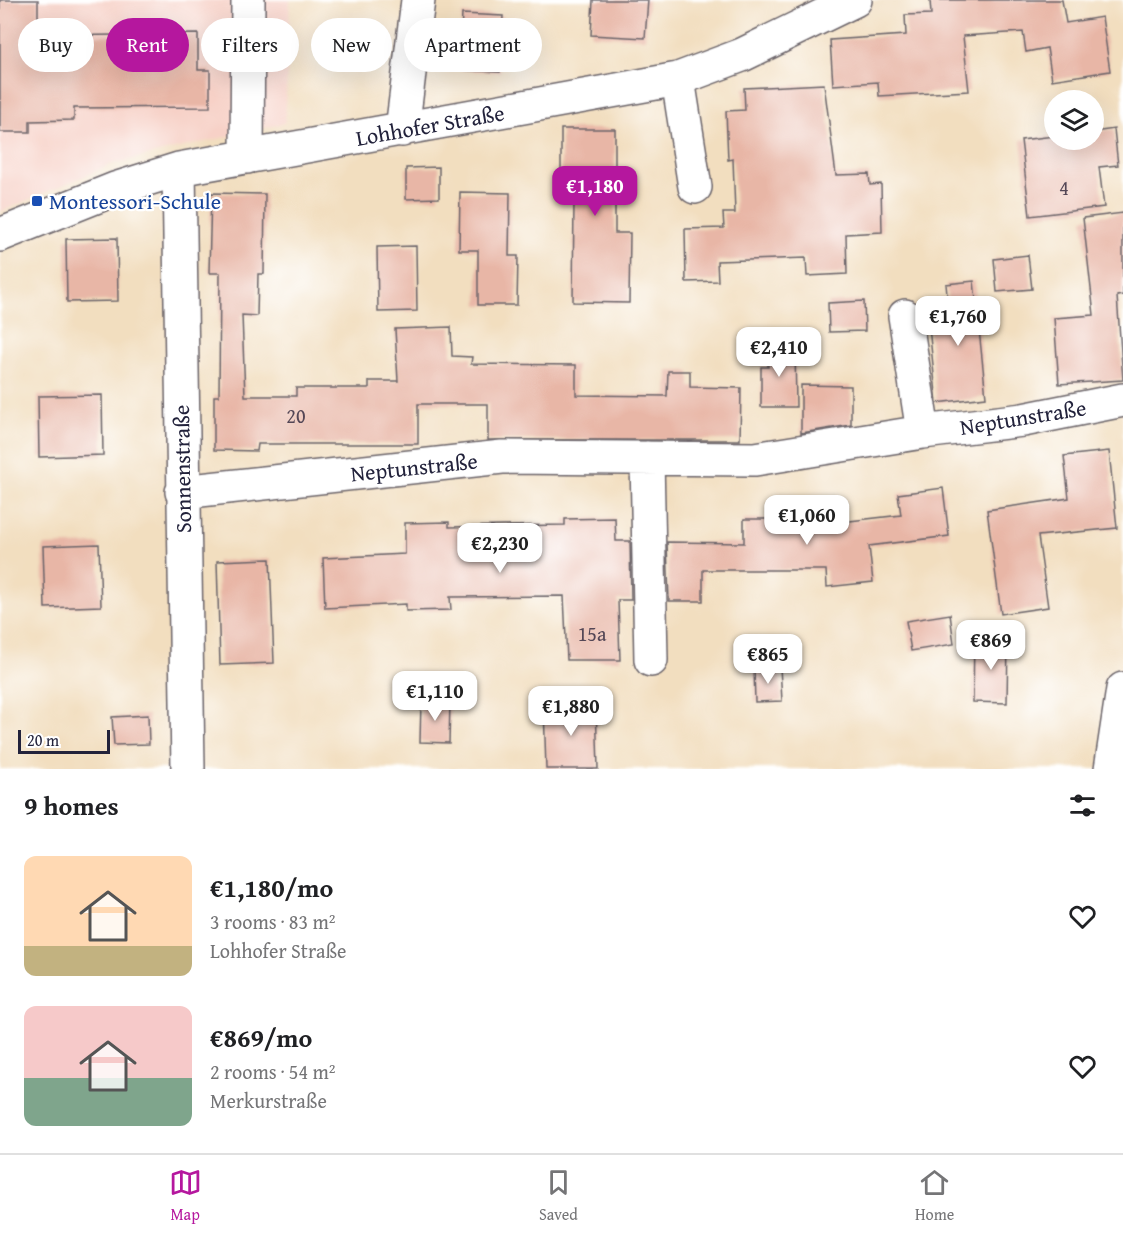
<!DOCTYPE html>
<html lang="en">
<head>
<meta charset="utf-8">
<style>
	:root { --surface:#fff; --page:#f2f2f2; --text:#202124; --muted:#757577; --line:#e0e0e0; --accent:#b5179e }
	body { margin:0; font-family:"Gentium Book Plus",serif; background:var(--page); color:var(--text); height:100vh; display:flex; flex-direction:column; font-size:22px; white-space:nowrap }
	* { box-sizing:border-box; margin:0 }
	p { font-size:20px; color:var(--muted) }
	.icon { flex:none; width:33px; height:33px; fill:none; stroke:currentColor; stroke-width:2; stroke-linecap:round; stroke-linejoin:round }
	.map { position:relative; height:769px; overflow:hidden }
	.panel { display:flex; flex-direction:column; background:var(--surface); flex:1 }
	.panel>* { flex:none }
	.top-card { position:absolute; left:18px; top:18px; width:600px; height:54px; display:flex; gap:12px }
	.tools { position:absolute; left:1044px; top:90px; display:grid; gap:12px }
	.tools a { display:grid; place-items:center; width:60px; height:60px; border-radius:50%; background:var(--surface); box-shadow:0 6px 24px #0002; font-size:30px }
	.scale { position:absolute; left:18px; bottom:15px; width:92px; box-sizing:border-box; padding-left:6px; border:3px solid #22223b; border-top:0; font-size:16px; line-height:21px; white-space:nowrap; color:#22223b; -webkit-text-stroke:4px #fff; paint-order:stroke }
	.price { position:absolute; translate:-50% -51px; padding:0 14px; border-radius:12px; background:#fff; color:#222; font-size:20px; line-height:39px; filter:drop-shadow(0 2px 3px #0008) }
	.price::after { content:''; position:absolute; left:50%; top:36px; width:18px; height:14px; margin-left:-9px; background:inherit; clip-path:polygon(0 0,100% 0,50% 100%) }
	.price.selected { background:var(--accent); color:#fff }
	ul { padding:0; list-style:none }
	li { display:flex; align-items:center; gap:18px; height:150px; padding:0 24px }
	li span { display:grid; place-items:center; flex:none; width:168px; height:120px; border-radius:12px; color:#555 }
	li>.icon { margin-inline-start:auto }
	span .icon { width:72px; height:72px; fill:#fffc; stroke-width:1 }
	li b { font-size:26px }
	h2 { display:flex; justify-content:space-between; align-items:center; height:72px; padding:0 24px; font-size:26px }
	.pill { padding:0 21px; border-radius:27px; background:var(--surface); box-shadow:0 6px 24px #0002; font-size:21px; line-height:54px }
	.pill.selected { background:var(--accent); color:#fff }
	.menu { display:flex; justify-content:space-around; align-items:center; height:84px; border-top:2px solid var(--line); background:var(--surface); font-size:16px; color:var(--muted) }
	.menu a { display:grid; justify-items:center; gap:3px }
	.menu .selected { color:var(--accent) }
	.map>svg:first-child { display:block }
	.built { fill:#f7d1c7 }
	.building { fill:#e8b6a6 }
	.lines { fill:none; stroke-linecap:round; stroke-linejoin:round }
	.minor-casing { stroke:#6b6469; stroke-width:36 }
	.minor { stroke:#fff; stroke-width:33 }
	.transit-dot { fill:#1a4fb4; stroke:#fff; stroke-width:2 }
	.labels { text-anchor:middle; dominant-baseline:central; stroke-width:4.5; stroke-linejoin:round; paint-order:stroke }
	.number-label { font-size:20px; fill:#544756 }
	.street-label { font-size:22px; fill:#22223b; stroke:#fff }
	.transit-label { font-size:22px; fill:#164399; stroke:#fff; text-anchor:start }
</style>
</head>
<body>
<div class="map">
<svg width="1123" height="769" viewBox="0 0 1123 769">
	<rect width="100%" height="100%" fill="#fff"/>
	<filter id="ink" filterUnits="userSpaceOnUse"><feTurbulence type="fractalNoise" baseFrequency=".0167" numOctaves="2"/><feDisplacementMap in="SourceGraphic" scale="12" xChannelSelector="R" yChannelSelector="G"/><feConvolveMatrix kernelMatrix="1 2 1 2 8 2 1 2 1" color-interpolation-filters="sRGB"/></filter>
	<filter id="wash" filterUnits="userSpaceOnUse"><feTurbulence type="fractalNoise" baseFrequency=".008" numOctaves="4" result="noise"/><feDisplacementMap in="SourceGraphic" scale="24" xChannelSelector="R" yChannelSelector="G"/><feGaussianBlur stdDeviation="1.35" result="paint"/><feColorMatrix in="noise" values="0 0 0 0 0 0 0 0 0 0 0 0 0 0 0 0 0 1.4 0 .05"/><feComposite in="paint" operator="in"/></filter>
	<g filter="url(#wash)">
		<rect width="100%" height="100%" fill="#f2debf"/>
		<path class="built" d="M0,0H290L285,123L112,164L0,212Z"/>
		<g id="blocks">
			<path class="building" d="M0,0H38V36L198,34V70H210V107L74,108V120L30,121V132H0Z
				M593,0H648L645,38L591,35Z
				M930,0H1062L1066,23L1102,17L1110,71L1052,80L1047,48L1026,52L1023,32L963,36L969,91L879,96L878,82L833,85L830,40L906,35L905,15L931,14Z
				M462,14L503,16L500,72L459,70Z
				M824,84L836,175L869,174L870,185L881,184L882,232L846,234L847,274L807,276L806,258L717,261L718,281L686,282L685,229L724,228L723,213H735L733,159L728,160L726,111L745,110L744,88Z
				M561,129H615V233H630L629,303L573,302L574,200H561Z
				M1114,129L1118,165L1099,167L1104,207L1030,216L1021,140L1054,136V140H1094V132Z
				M439,167V198L406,199V168Z
				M460,192L510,193L509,256H518L517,305H478V250H459Z
				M211,193L265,194L264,274H258L257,316L242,315L245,396H296V388H369V381H398L395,329L451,327L452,356L472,357L471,364L576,365V395L667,396L668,371H690V387L741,388L740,440H488V404H418V444H258L257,451L214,450V396H219L220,273H209Z
				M1123,213V295L1117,296L1123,380L1059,384L1054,318L1094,315L1083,218Z
				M117,238L118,301L67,302L66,239Z
				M416,246L417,311L378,312L377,247Z
				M1028,255L1032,289L997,292L994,259Z
				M974,281L986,397L937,403L928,318L949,316L946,284Z
				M864,301L865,331L829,332L828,303Z
				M768,346H795L796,407H761V367H768Z
				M801,385L851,386V425L801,433Z
				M102,395L103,455L39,457L38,396Z
				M1109,451L1117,528L1038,536L1048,607L1001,614L987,510L1069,498L1064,456Z
				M943,488L949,536L869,546L873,582L827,587L826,570H703V601H669L667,542L744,543V519H789V528L901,515L898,494Z
				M615,518L616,541H630L631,600H618L620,660H567L564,596L450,597L451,610L406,611V604L325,608L323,558L405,554V523L449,522V527L565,525V519Z
				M99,544L101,606L45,608L43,546Z
				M270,559L274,663L220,665L217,561Z
				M950,614L954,644L911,651L906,621Z
				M974,638L1008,639L1007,703L973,702Z
				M780,667L782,701L755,702L754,668Z
				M421,701L450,702L449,743L420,742Z
				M596,705L598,769H546L544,706Z
				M148,715L149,744L114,745L112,717Z"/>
		</g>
	</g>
	<g filter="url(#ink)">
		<use href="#blocks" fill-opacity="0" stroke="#6b6469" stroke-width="1.5"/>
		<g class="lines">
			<g class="minor-casing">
				<path id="minor" d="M678,79L695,187
					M402,130L418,0
					M247,157L248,0
					M179,169L188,769
					M0,235L115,189L179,169L678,79L742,55L855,0
					M905,316L923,432
					M647,458L651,660
					M182,492L502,457L755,459L923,432L1023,420L1123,400
					M1111,769L1123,689"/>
			</g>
			<use href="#minor" class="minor"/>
		</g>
	</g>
	<rect class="transit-dot" x="31" y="195" width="12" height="12" rx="3"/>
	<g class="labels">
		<g class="number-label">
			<text x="1064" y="187">4</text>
			<text x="296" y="415">20</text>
			<text x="592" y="633">15a</text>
		</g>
		<g class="street-label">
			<text transform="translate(430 125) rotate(-10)">Lohhofer Straße</text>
			<text transform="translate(1023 417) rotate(-9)">Neptunstraße</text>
			<text transform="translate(414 467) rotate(-6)">Neptunstraße</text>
			<text transform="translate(182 469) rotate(-91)">Sonnenstraße</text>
		</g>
		<g class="transit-label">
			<text x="49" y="201">Montessori-Schule</text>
		</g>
	</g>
</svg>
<div class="tools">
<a><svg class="icon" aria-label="layers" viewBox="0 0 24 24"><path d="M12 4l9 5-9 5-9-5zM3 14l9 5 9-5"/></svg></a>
</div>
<div class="scale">20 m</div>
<b class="price selected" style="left:595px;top:217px">€1,180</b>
<b class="price" style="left:958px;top:347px">€1,760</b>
<b class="price" style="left:779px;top:378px">€2,410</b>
<b class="price" style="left:807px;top:546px">€1,060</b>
<b class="price" style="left:500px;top:574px">€2,230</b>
<b class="price" style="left:991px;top:671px">€869</b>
<b class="price" style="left:768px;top:685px">€865</b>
<b class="price" style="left:435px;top:722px">€1,110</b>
<b class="price" style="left:571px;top:737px">€1,880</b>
<div class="top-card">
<a class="pill">Buy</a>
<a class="pill selected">Rent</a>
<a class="pill">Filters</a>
<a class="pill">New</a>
<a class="pill">Apartment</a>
</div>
</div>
<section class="panel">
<h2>9 homes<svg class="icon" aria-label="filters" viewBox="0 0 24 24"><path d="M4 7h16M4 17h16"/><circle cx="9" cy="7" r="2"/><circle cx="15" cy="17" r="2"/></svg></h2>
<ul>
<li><span style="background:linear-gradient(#ffd9b3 75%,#c2b280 0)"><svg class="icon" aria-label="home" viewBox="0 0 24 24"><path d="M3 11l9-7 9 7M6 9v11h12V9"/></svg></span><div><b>€1,180/mo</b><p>3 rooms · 83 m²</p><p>Lohhofer Straße</p></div><svg class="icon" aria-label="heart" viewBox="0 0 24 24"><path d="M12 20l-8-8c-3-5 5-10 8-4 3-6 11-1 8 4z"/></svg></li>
<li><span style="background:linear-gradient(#f6c9c9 60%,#7fa58c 0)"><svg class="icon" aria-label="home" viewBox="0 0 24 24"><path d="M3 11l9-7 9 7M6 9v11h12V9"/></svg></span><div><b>€869/mo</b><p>2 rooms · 54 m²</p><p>Merkurstraße</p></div><svg class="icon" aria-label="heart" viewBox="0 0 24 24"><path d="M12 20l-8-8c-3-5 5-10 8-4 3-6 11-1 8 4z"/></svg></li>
</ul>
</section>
<nav class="menu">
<a class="selected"><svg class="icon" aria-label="map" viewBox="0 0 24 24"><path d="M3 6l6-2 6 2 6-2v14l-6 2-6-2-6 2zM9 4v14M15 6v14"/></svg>Map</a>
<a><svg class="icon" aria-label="saved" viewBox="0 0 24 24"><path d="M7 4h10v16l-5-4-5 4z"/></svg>Saved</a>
<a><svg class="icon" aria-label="home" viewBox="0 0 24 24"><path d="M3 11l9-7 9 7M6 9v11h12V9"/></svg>Home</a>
</nav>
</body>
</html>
